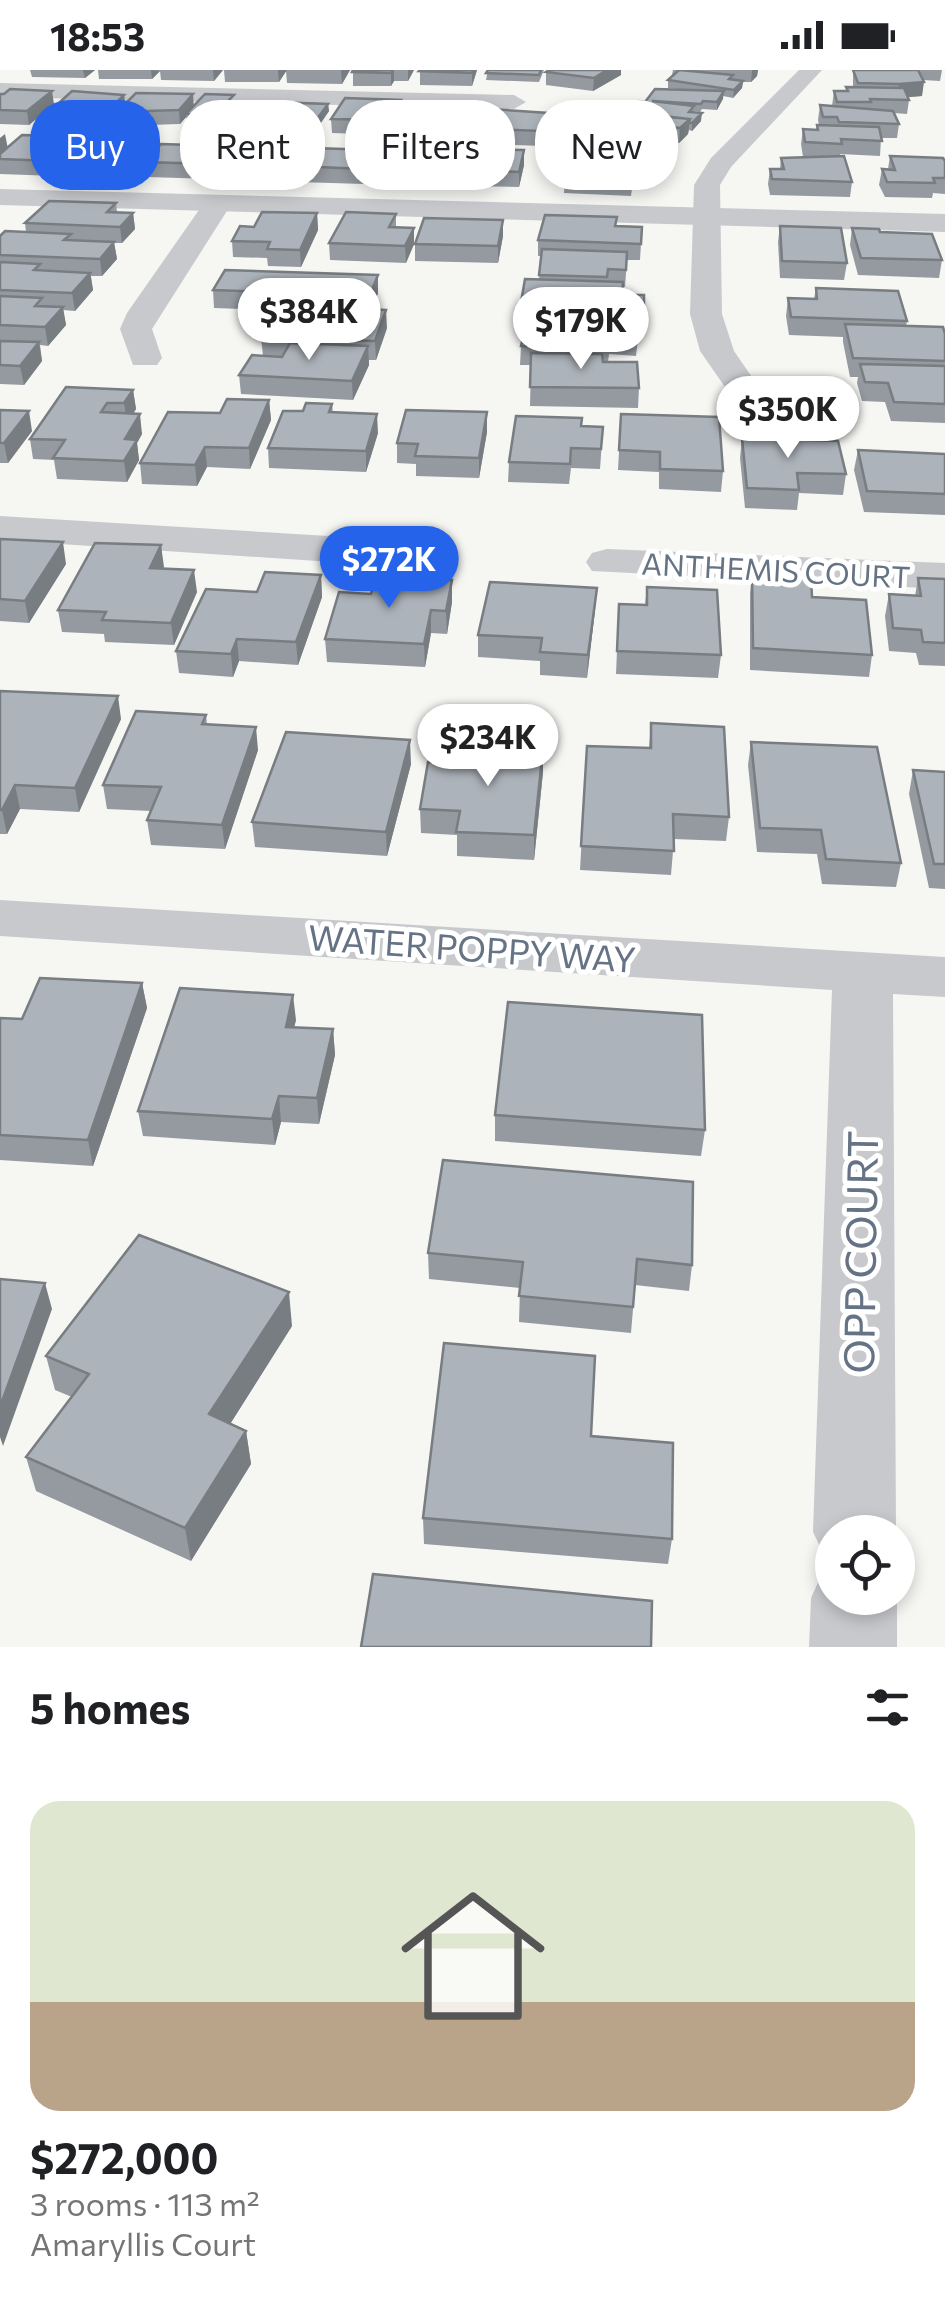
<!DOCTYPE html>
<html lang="en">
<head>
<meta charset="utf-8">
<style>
	:root { --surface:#fff; --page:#f2f2f2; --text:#202124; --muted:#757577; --line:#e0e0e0; --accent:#2563eb }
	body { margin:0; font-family:Commissioner,sans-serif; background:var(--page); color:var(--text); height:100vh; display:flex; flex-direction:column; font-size:38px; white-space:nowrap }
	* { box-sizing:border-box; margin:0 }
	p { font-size:32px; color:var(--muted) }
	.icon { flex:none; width:55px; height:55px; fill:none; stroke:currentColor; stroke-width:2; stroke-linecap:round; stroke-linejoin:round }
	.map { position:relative; height:1577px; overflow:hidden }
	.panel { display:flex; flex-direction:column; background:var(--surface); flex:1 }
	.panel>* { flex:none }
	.hud { position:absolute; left:30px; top:30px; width:885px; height:90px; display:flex; gap:20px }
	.controls { position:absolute; left:815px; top:1445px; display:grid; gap:20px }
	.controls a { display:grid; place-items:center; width:100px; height:100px; border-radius:50%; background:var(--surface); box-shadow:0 5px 15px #0003; font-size:50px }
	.price { position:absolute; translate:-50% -85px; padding:0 22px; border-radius:35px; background:#fff; color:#222; font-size:32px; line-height:65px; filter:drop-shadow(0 2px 5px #0008) }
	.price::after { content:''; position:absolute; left:50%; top:60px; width:30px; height:22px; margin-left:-15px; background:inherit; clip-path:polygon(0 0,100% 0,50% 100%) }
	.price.current { background:var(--accent); color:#fff }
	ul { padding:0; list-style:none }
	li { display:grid; align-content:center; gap:20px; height:530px; padding:0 30px }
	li+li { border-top:2px solid var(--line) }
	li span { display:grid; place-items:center; height:310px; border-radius:30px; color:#555 }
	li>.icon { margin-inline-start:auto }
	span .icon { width:180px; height:180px; fill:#fffc; stroke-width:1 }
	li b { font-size:42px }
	h2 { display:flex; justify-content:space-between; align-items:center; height:120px; padding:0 30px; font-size:42px }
	.chip { padding:0 35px; border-radius:40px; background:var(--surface); box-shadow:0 5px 15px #0003; font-size:35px; line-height:90px }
	.chip.current { background:var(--accent); color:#fff }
	.status { display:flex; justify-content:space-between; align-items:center; height:70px; padding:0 50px; background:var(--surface); direction:ltr }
	.status svg { height:28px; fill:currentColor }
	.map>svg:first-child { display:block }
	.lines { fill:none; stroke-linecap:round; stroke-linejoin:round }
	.minor { fill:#c7c9cd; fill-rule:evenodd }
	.tertiary { fill:#c7c9cd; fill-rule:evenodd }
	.wall { fill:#949aa0 }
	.shaded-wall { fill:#787d82 }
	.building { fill:#acb3ba; stroke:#787d82; stroke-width:2.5 }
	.labels { text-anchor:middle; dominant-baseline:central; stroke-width:10; stroke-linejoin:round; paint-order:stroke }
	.far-street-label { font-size:30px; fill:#657385; stroke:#fff }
	.street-label { font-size:35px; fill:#657385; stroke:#fff }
	.near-street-label { font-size:42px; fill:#657385; stroke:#fff }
</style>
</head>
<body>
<div class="status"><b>18:53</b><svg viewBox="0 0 49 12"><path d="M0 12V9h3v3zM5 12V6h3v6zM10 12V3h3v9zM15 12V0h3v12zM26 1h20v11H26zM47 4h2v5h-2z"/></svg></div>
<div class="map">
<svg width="945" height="1577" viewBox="0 0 945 1577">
	<rect width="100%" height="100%" fill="#f6f7f3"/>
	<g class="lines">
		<path class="minor" d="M799,0H822L731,97L720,115L722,244L734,281L754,310L749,317L737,320L725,317L700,281L690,244L694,115L711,88Z
			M0,13L514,25L526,32L514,39L0,27Z
			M218,125L232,133L152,259L162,288L157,295H133L120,259L127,243L208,127Z
			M0,446L362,468L377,472L383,481L377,490L362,494L0,470Z
			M607,479L945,493V519L592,501L586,492L592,483Z
			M0,830L945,887V927L893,924L896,1462H832V1492L826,1489L813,1462L832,920L0,866Z
			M832,1495V1528H897V1577H809L811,1528L824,1499Z"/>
		<path class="tertiary" d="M0,119L945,144V162L0,135Z"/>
	</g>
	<path class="wall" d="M30,0H95L85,8L32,7Z
		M98,0H223L214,11L161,10L160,1L152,9H99Z
		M224,0H350L342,14L287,13L286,1L279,12H225Z
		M353,0H414L408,11H394L391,16H353Z
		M420,0H477L472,16L420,15Z
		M488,0H544L539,12L486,10Z
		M549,0H621V5L593,21L546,15V2Z
		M673,0H758L757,6L751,12H743L742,18L733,28L723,26L717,40L702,39L700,42L694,41L701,51L692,61L689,60L688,64L679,73L669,72L663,78H660L658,91L652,100L645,99L642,119H632L631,126L564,123L565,107L569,93L560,92L561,77L597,63V56L645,32L677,19L668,18V10L674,5H672Z
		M853,0H942L940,11L923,10L922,26L908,27L909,30L907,44L894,43L899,54L897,68H881L880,86L840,84L852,112L850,127L770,125L768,114L770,99H780L781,88L803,87L801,74L803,59L816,60L817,55H819L818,50L820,35L832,36L834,21H846V17H853Z
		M0,24L54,34L29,55L0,54Z
		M124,25L125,34L194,36L234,32H254L255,46L243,60L188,58L186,47L180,54L119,56L118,47L109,56L52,55L50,41Z
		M328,34L329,41L318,57L262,55L261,47Z
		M464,34V48L457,70L399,69L398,54L421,39Z
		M548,43V57L542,76L483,74V62L474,61V47Z
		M401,44L389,65L332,63L331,49Z
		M78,67L80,77L154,79L129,108L84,107L83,99H76L74,88L56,106L0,104V89L8,77Z
		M426,71V77H446V92L438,117L376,112V97Z
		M297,72L298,87L283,112L238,111L237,100H229L227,85Z
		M375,80L376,95L364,114L298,112L297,96Z
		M890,86L945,91V124L933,123L932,128L885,127L879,115L882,99H888Z
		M225,91L212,109L147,107L145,92Z
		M524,95L519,117L465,116V100Z
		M116,133L117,142L133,143L135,159L122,173H114L117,189L102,206H91L93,220L75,241L63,240L66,255L48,276L40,275L42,291L24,315L0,314V166L26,162L25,153Z
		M317,143L318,160L301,197L268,196L267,188L233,187L232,171L254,157Z
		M396,144V157L414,158V174L406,193L330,190L329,173Z
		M617,147L616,156L642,157L640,190H627L625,217H622V225L644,242L643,260L639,259L636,286L609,284L608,292L639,318L638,338L530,336L531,295H520L521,276L526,256H520V238L539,209L541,186H538V170Z
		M503,150V166L498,193L415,191V174Z
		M780,156L847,193L844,210L780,208L778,172Z
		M852,158L880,162L942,190L939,208L858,205L850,175Z
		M378,205V223L372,239L387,258L376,290H369V295L353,330L241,324L239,305L263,286L261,268L296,250L297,248L266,247V240L214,238L213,220Z
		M816,218L907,251L906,256L945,264V353L891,351L885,332L862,331L857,313L858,307H850L843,272V267L789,265L786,246L788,228L814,229Z
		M133,320L136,339L133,344L142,364L137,373L139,390L127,412L57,409L54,390L33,389L30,369Z
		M269,330L271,350L250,399L207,397L197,416L142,414L140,393L220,343Z
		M332,334L333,342L378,363L366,402L269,398L268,378L303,341Z
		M0,340L32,361L8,393H0Z
		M621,344L723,401L721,422L659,419V402L618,400Z
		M582,356L603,357L600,399L571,398L569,414L508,412L509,392Z
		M487,362L479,408L416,406V394L397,393V373Z
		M742,368L846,404L843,425L799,423L797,440L745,438L740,388Z
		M858,380L945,384V445L864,442L854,400Z
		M0,469L66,494L29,553L0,551Z
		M161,475L163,499L197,522L174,575L105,572L104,564L62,562L58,540Z
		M752,502L812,527L872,585L869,607L750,600V524Z
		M321,505L322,527L298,595L239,591L233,607L179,603L176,581L257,522Z
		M918,508L945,509V596L919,595L916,583L889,581L885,546L889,524L915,526Z
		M647,517L721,585L718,608L616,604L619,534L645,535Z
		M452,532L447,564L431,563L425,597L327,592L325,569Z
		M595,540L587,608L540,605V591L478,587V565Z
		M0,621L121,649L79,742L20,739L7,764H0Z
		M206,645L207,654L258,680L225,779L151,775L147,750L151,741L107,739L103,715Z
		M651,653L729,747L726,771L674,769L671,805L580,800L587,676L649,678Z
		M751,672L901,793L896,817L822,814L817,784L757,782L748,695Z
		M411,694L387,786L255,777L252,752Z
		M913,700L945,702V819L929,818L909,724Z
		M543,702L534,790L457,786V765L421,763L420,739Z
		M142,913L147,938L93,1096L0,1090V948L22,949Z
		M296,950L294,957L333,959L335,985L319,1054L281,1052L275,1075L143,1066L138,1041Z
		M495,1045L705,1060L701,1086L495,1071Z
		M443,1090L692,1195L689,1221L635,1215L631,1263L519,1252L520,1218L429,1209L428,1183Z
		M292,1256L230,1354L246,1361L251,1394L191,1491L36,1421L26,1387L72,1327L55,1320L46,1286Z
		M591,1366L672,1469L668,1494L424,1474L423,1448Z"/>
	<path class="shaded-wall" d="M83,0H95L85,8Z
		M151,0L160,1L152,9Z
		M213,0H223L214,11Z
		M278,0H287L279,12Z
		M342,0H350L342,14L341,1Z
		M393,0H394V11L391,16V3Z
		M408,0H414L408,11Z
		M473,0H477L472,16V3Z
		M607,0H621V5L593,21L594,8Z
		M752,0H758L757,6L751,12Z
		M743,11L742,18L733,28L734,20Z
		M924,12L922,26L897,28L899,14Z
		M52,21L54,34L29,55L27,41Z
		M724,21L723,29L717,40V32Z
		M193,24L194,38L186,44V47L180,54L179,40Z
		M124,25L126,39L117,42L118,47L109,56L107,42Z
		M401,30V44L389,65V50Z
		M254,32L255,46L243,60L242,45Z
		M328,34L329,41L318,57L317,49Z
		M464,34V48L457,70V56Z
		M548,43V57L542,76V61Z
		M702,43L701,51L692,61V53Z
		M690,49L688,64L679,73L680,58Z
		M670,57L669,72L663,78L664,63Z
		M5,64L8,79L0,85V68Z
		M152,64L154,79L129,108L128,93Z
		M78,67L80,82L74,84V88L56,106L53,91Z
		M661,67L658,91L652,100L655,76Z
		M297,72L298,87L283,112L282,97Z
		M224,76L225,91L212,109L210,94Z
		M446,77V92L438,117V101Z
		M375,80L376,95L364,114L363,99Z
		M524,80V95L519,117V102Z
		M133,143L135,159L122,173L120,157Z
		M317,143L318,160L301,197L300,180Z
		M503,150V166L498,193V176Z
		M414,158V174L406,193L405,176Z
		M114,172L117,189L102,206L100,189Z
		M90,203L93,220L75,241L72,223Z
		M378,205V223L368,250L367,232Z
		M63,237L66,255L48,276L45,257Z
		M386,240L387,258L376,290L375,271Z
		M39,272L42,291L24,315L20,296Z
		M368,276L369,295L353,330L352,311Z
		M133,320L136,339L127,353L124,333Z
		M269,330L271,350L250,399L249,378Z
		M29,341L32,361L8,393L4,373Z
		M487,342V362L479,408V388Z
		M140,344L142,364L137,373L139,390L127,412L124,391L125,369Z
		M377,344L378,363L366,402V381Z
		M205,377L207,397L197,416L195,395Z
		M63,472L66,494L29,553L25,531Z
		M161,475L164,497L153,520L150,498Z
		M194,500L197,522L174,575L171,553Z
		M321,505L322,527L298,595L296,572Z
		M452,510V532L447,564L446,541Z
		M597,518L595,540L587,608L588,585Z
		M431,540V563L425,597L424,574Z
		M237,569L239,591L233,607L231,584Z
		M118,626L121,649L79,742L75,718Z
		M256,657L258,680L225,779L222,755Z
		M410,670L411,694L387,786L386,762Z
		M543,678V702L534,790V765Z
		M15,715L20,739L7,764L2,740Z
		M142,913L147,938L93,1096L88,1070Z
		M293,925L296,950L288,982L286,957Z
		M333,959L335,985L319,1054L317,1028Z
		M279,1026L281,1052L275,1075L272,1049Z
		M45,1213L52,1239L3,1376L0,1367V1337Z
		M289,1222L292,1256L215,1378L209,1344Z
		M246,1361L251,1394L191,1491L185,1458Z"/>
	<path class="building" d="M353,0H393L391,3L352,2Z
		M420,0H473L472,3L419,1Z
		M488,0H541L539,5L486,3Z
		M549,0H607L594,8L546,2Z
		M679,0L733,5L729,9L743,11L734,20L668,10Z
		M853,0H918L924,12L899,14L858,13Z
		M846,17L904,18L909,30L870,29L871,32H837L834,21H848Z
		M10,19L52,21L27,41L0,40V24H4Z
		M655,19L724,21L717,32L703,31L701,34L652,31L694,36L689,42L702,43L692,53H689L690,49L626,42L638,31L645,32Z
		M72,21L124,25L107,42L50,41Z
		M136,23L193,24L179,40L117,42Z
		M205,24L234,25L228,31L254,32L242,45L186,44Z
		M345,28L401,30L389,50L331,49Z
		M273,32L328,34L317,49L261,47Z
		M423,33L464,34L457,56L398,54L406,38L421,39Z
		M820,35L893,41L899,54L839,52L837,47H823Z
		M478,38L548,43L542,61L483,59L489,47H474Z
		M615,42L690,49L680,58L670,57L664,63L597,56Z
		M817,55L879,57L882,71L841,69L842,74L805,72L803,59L818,60Z
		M575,61L661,67L655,76H659L653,85L561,77Z
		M152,64L128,93L82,92L89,84H74L90,66Z
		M22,65L78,67L53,91L0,89V84Z
		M238,70L297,72L282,97L237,96L244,85H227Z
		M388,70L426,71L424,77H446L438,101L376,97Z
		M161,74L224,76L210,94L145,92Z
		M312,78L375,80L363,99L297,96Z
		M472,79L524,80L519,102L465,100Z
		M844,86L852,112L772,109L770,99H784L781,88Z
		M890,86L943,88L945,91V108H933L935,113L887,112L882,99L895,100Z
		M645,90L643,104L633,103L632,110L565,107L569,92Z
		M49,131L116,133L107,142L133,143L120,157L25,153Z
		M262,142L317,143L300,180L267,179L270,172L232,171L240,156L254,157Z
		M346,142L396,144L389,157L414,158L405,176L329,173Z
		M545,145L617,147L615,156L642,157L641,174L538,170Z
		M424,148L503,150L498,176L415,174Z
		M780,156L841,158L847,193L782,191Z
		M852,158L879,159L880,162L932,164L942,190L861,188Z
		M5,161L71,164L64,170L114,172L100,189L0,185V166Z
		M542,179L627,182L626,200L608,199L607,207L539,205Z
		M0,192L40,194L34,200L90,203L72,223L0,220Z
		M225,200L378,205L367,232L265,229L269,222L213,220Z
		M525,209L623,212L622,225H644V242L520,238Z
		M816,218L898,221L907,251L791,247L788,228L817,229Z
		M0,226L42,228L35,236L63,237L45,257L0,255Z
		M302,237L386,240L375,271L261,268L270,249L296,250Z
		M529,244L639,249L637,267L610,266L607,280L521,276Z
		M845,254L943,257L945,264V291L853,288Z
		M0,271L39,272L20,296L0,295Z
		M290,273L368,276L352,311L239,305L252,285L282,287Z
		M531,283L602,284L603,292H637L639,318L530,317Z
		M860,294L945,296V334L894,332L888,313L865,312Z
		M66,317L133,320L124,333H107L101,342L140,344L125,369L137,370L124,391L53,388L65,370L30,369Z
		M227,329L269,330L249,378L205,377L195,395L140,393L168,342L220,343Z
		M306,333L332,334L329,342L377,344L366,381L268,378L283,341H303Z
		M0,340L29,341L4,373H0Z
		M406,340L487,342L479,388L415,386L418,374L397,373Z
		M621,344L719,347L723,401L660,399V382L619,380Z
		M516,346L582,348L581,356L603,357L601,379L571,378L570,394L509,392Z
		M742,368L838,371L846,404L797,403L799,420L747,418Z
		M858,380L945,384V424L867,421Z
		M0,469L63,472L25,531L0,529Z
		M95,473L161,475L150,498L194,500L171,553L102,550L106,542L58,540Z
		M265,502L321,505L296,572L237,569L231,584L176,581L206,519L257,522Z
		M752,502L811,506L812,527L866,530L872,585L753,578Z
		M376,506L452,510L446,541L431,540L424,574L325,569L339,522L371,524Z
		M918,508L945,509V573L923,572L921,560L893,558L889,524L921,526Z
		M490,512L597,518L588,585L540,582L542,568L478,565Z
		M647,517L717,520L721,585L617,581L619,534L647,535Z
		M0,621L118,626L75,718L15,715L2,740H0Z
		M136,641L206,645L202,654L256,657L222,755L147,750L161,717L103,715Z
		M651,653L724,657L729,747L673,744L674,781L581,776L587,676L651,678Z
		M286,662L410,670L386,762L252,752Z
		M751,672L877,677L901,793L826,789L821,760L760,758Z
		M460,674L543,678L534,765L456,762L460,741L420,739L428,692L456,694Z
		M913,700L945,702V794H934Z
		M40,908L142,913L88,1070L0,1065V948L22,949Z
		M180,918L293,925L286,957L333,959L317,1028L279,1026L272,1049L138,1041Z
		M508,932L702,945L705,1060L495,1045Z
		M443,1090L693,1112L692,1195L637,1189L633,1237L519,1226L523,1192L428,1183Z
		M139,1165L289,1222L209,1344L246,1361L185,1458L26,1387L89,1304L46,1286Z
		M0,1209L45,1213L0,1337Z
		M444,1273L595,1286L591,1366L673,1373L672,1469L423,1448Z
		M373,1504L652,1531L651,1577H361Z"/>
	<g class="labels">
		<g class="far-street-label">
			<text transform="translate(776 499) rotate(3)">ANTHEMIS COURT</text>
		</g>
		<g class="street-label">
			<text transform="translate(472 877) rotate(4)">WATER POPPY WAY</text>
		</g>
		<g class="near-street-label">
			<text transform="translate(859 1182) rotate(-89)">OPP COURT</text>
		</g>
	</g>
</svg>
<div class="controls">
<a><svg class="icon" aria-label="locate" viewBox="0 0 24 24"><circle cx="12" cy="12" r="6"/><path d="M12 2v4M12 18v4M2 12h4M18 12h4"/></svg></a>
</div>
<b class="price" style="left:309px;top:293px">$384K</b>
<b class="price" style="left:581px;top:302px">$179K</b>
<b class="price" style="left:788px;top:391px">$350K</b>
<b class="price current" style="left:389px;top:541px">$272K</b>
<b class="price" style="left:488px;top:719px">$234K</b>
<div class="hud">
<a class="chip current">Buy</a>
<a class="chip">Rent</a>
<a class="chip">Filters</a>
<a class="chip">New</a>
</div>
</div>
<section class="panel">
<h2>5 homes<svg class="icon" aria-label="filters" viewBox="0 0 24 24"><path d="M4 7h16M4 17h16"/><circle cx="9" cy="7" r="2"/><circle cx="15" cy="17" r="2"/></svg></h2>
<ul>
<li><span style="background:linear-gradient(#dfe7d0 65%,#b9a48a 0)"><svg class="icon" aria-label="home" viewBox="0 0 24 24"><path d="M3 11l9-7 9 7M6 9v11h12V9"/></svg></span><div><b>$272,000</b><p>3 rooms · 113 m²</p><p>Amaryllis Court</p></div></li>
</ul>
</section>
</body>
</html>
